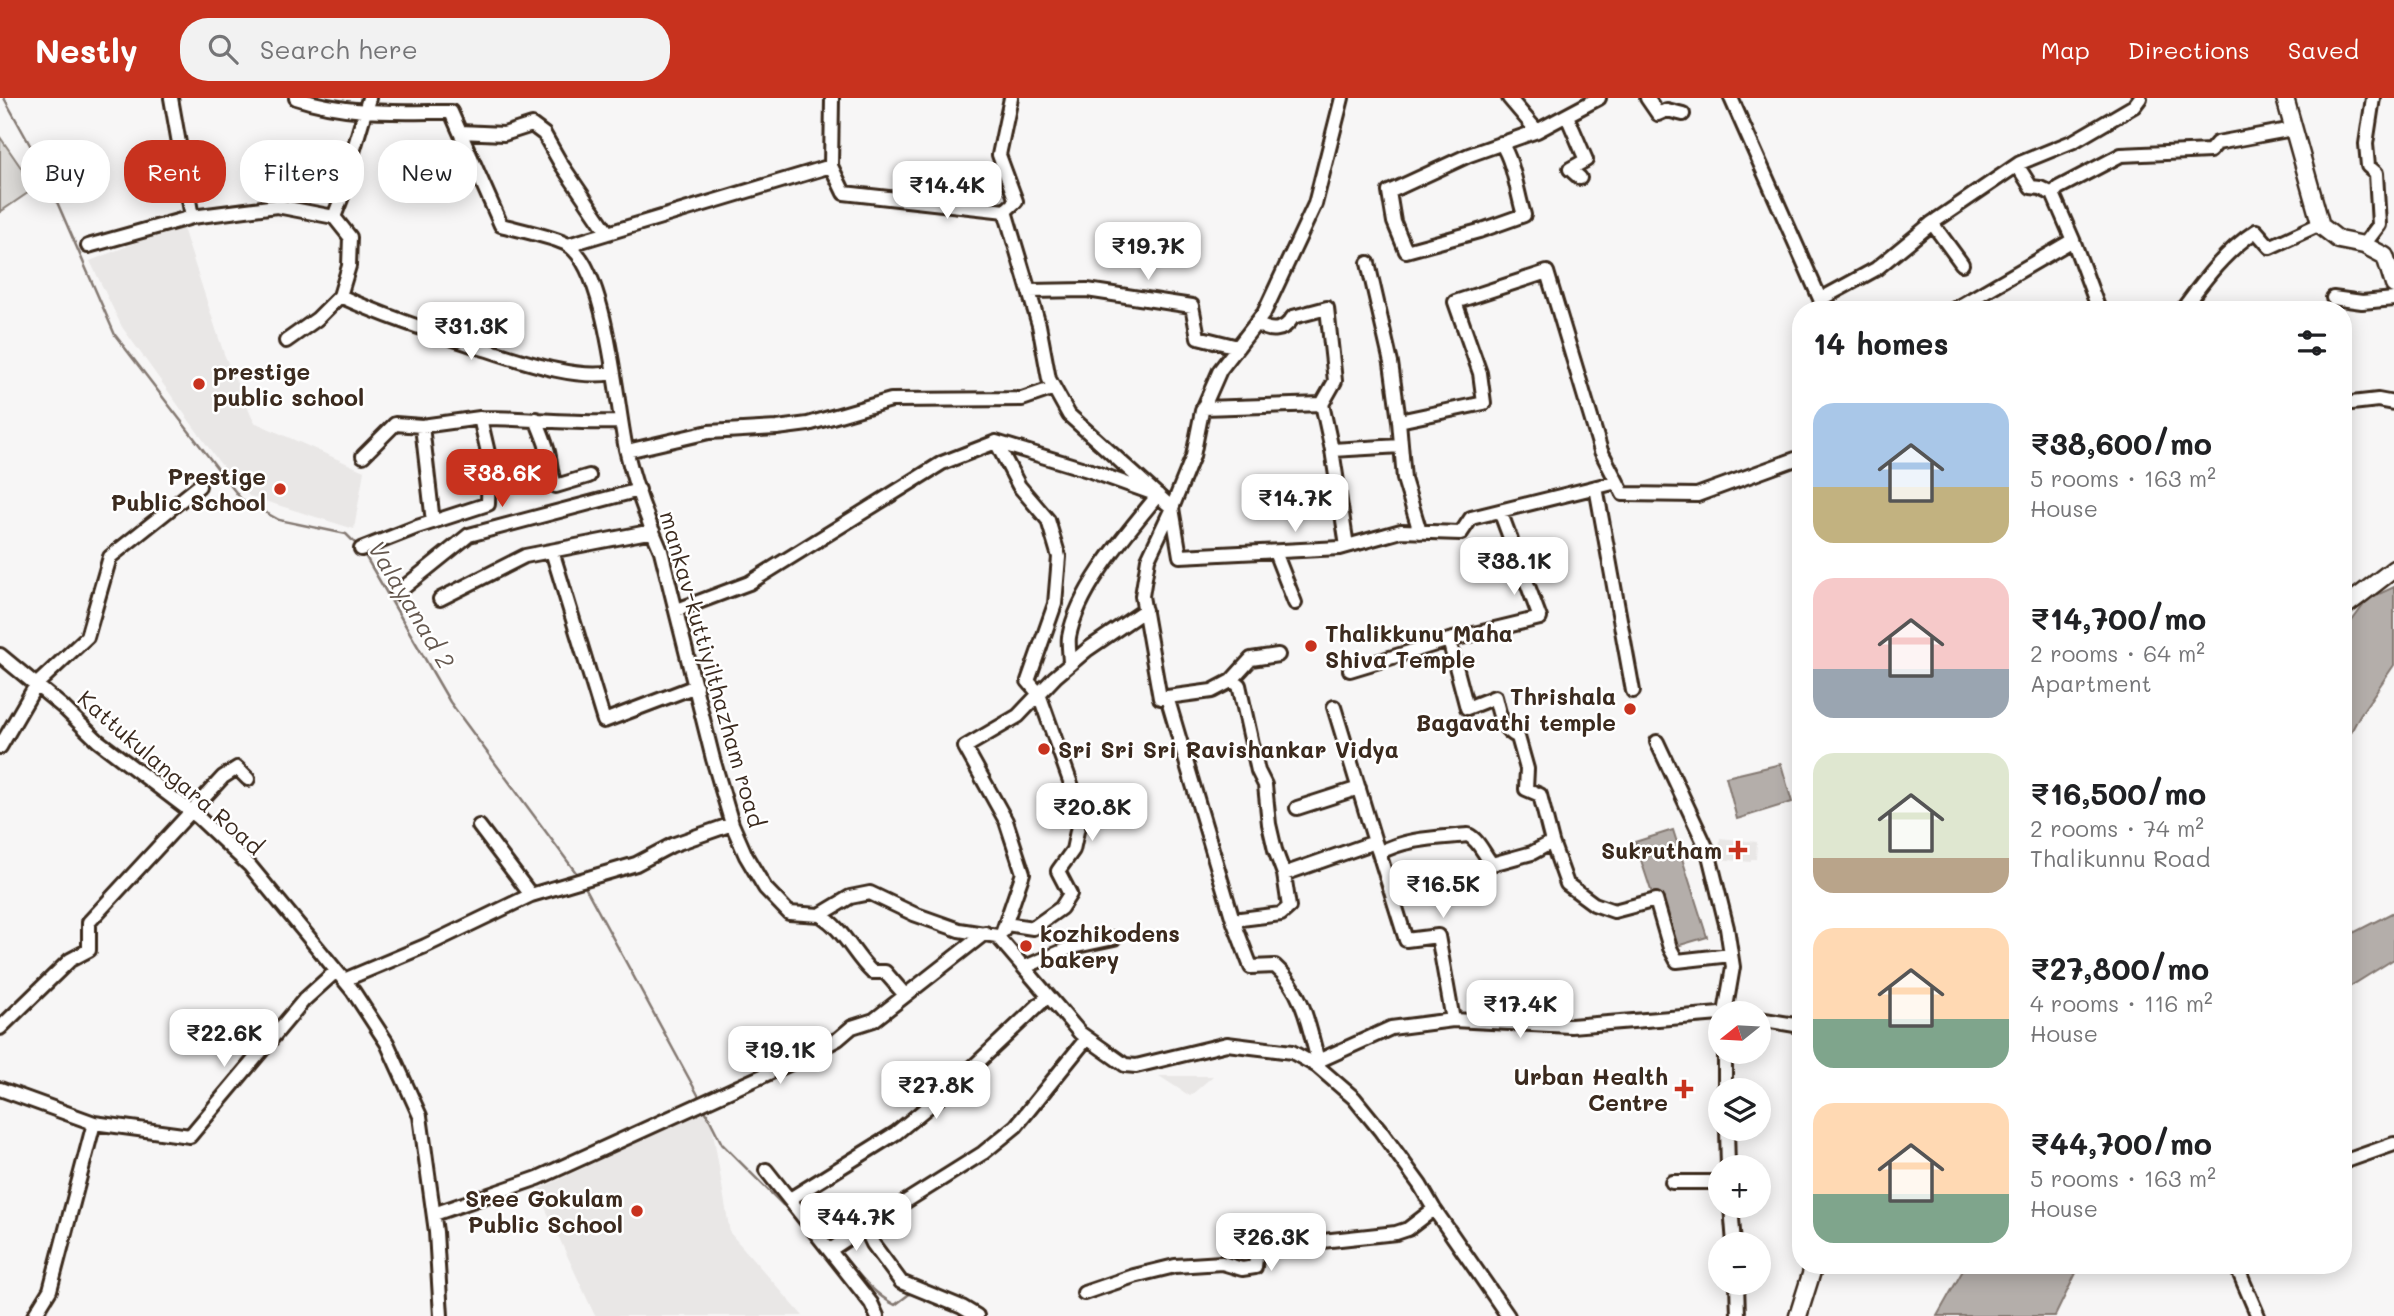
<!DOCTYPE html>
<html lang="en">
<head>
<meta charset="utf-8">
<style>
	:root { --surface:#fff; --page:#f2f2f2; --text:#202124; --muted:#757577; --accent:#c8321e }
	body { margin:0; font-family:Mali,sans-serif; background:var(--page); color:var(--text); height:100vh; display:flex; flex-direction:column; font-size:26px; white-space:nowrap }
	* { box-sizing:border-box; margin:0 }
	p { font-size:23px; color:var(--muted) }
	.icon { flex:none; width:38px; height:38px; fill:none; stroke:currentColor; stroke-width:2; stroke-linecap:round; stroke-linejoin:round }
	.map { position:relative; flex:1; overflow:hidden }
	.side { position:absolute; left:1792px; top:203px; width:560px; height:973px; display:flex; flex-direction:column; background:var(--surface); border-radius:28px; box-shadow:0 4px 18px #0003 }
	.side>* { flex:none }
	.guide { position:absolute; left:21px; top:42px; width:665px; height:63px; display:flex; gap:14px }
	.needle { width:46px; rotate:252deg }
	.controls { position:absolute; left:1708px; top:903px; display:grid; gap:14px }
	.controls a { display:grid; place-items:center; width:63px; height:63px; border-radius:50%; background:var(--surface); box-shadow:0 4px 18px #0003; font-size:35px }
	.price { position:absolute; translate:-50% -60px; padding:0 16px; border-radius:14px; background:#fff; color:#222; font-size:23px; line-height:46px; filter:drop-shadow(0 2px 4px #0008) }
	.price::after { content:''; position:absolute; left:50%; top:42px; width:21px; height:16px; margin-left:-10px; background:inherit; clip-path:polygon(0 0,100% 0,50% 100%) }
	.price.current { background:var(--accent); color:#fff }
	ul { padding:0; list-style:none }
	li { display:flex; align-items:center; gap:21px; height:175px; padding:0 21px }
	li span { display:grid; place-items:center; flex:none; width:196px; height:140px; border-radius:21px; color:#555 }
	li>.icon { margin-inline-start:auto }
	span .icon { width:84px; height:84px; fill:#fffc; stroke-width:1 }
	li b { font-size:30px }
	h2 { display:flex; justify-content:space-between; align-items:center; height:84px; padding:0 21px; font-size:30px }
	.pill { padding:0 24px; border-radius:28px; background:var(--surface); box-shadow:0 4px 18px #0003; font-size:24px; line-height:63px }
	.pill.current { background:var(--accent); color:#fff }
	header { display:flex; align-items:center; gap:42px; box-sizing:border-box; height:98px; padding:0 35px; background:var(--accent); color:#fff }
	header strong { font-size:33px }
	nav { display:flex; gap:38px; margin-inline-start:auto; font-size:24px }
	.search { width:490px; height:63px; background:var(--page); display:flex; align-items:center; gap:18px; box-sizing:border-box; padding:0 24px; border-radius:28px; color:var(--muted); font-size:26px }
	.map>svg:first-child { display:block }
	.built { fill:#e9e7e6 }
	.green { fill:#dbd9d6; stroke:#8b827a; stroke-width:2 }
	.water { fill:#b4aeaa; stroke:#847972; stroke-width:2 }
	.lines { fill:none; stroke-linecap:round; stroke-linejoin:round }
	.stream { stroke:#847972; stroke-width:2.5 }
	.minor-casing { stroke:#3b2a1e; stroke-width:18 }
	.major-casing { stroke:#3b2a1e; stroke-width:21 }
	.minor { stroke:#fff; stroke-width:12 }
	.major { stroke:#fff; stroke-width:16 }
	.poi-dot { fill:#c8321e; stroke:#fff; stroke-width:2.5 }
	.labels { text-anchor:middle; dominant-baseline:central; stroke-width:5; stroke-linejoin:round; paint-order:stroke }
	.poi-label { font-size:23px; font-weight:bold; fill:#3b2a1e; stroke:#fff; text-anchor:end }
	.street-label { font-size:23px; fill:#3b2a1e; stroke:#fff }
	.water-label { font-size:24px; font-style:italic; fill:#65584f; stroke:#fff }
</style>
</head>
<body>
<header>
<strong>Nestly</strong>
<div class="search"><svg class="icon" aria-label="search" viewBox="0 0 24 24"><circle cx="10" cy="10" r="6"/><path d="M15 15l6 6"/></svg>Search here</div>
<nav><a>Map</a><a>Directions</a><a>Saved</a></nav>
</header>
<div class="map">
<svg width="2394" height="1218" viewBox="0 0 2394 1218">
	<rect width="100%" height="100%" fill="#f7f6f6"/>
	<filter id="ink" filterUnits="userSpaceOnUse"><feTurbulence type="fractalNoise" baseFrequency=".0143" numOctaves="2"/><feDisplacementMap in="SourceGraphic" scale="14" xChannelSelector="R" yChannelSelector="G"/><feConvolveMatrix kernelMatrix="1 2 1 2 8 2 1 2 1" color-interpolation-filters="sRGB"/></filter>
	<g filter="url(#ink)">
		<path class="built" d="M183,130L224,256L254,324L364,373L354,431L249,398L219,364L122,229L90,163L150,139Z
			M1720,740L1757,744L1756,761H1751V764L1718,761Z
			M1159,978H1213L1190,998Z
			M709,1010L730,1135L803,1218H595L537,1092Z"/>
		<path class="green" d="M0,39L35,90L0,114Z"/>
		<path class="water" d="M2394,489V567L2360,617L2343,649V535L2368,501Z
			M1781,666L1792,704L1737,721L1726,679Z
			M1673,732L1707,839L1670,850L1635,744Z
			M2394,814V861L2343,893V840Z
			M1966,1167H2080L2055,1218H1937Z"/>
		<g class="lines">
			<path class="stream" d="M4,0L40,65L115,237L241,401L279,422L346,436L359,449
				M363,454L450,604L580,780
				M583,785L698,997
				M705,1012L722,1046L783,1107H787
				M838,1152C856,1172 870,1194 895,1207L912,1194"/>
			<g class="minor-casing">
				<path id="minor" d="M171,0L192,119
					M296,0C347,17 398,14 451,14L501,127C515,131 558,140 568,147C607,172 616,305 626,351C634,385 647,421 661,453L713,661L732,726L746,758L765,790L789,815L820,817L850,799L870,795L914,816L959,832L997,838L1080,935L1125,967L1136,968L1227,946L1292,954L1317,968L1354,1000L1380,1032L1420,1087L1434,1111L1508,1218
					M1509,0L1537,33
					M1647,0L1658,16L1667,12L1683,16
					M1731,0L1825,212
					M1567,18L1586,62L1570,71L1580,80
					M460,34L504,36L532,27L544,36L561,66L608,135
					M1501,45C1514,64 1517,95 1524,117L1479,133L1406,153L1394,124L1389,94L1469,57L1537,33L1599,0
					M2017,67L2031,89L2040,90L2053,96
					M831,68L832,0
					M1005,113L1016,103L999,57L1011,0
					M1932,125L1962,166
					M2073,142L2053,96L2058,90L2121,57L2210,53L2217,45L2293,31
					M568,147L831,68L844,95L1005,113L1039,227L1049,281L1069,317L1172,410L1193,358L1202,313L1220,272L1264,215L1315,106L1342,0
					M2364,147L2379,127L2376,75L2368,68L2366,46L2373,0
					M88,148L192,119L277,108L334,119
					M1368,165L1391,265L1399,323
					M1029,193L1087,192L1192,208L1198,239L1238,249
					M340,198C386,219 433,234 481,250C520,262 573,282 612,275
					M2333,200L2362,204L2394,201
					M1821,201L1876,171L1932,125L2020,65L2074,43L2134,8L2140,0
					M1953,212L2073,142L2099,212
					M2182,212C2204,182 2225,153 2256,133L2270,149L2320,126
					M1256,225C1270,235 1284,234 1293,219L1327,210L1335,283L1322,306L1332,352L1401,348
					M286,243L317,221L340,198L349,168L350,139L334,119L348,83L353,54L369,0
					M2343,306L2378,302L2394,305
					M1203,310L1322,306
					M480,320C527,320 574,326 621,324
					M536,321C540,332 545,342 548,354C551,366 550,377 556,388L589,378
					M422,328L433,424
					M1332,352L1347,448
					M627,353L709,334L777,330L808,326L891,302L1022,301L1054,290
					M1596,389L1633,593
					M1420,434L1404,381L1399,323L1484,305L1480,275L1455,204L1547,174L1601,353L1617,384
					M361,451L417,429L488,406L489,359L480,320L422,328L395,326L363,358
					M552,453L604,623L696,588
					M1275,454L1295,505
					M397,495L469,437L639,392
					M440,501L525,458L653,433
					M677,512L749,485L942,365L996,344
					M1449,542L1540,520L1500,413
					M0,557L63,609L98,643L198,719L250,768L353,893L387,945L420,1018L436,1134L441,1218
					M1278,557L1251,561L1231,583L1212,593L1160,600L1142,498L1148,461L1172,410L1180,458L1340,450L1401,433L1461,435L1471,420L1617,384L1623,396L1697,397L1801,359
					M1350,572L1449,542L1467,610L1495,599C1500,617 1500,630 1518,639L1527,671L1526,691L1540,697L1552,744L1567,786L1594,806L1614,813L1656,802L1670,850L1677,863L1731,857
					M1231,583L1239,587L1258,673L1265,687L1269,726L1275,752L1284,776L1375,744L1379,755C1405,740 1439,740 1468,737C1479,742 1484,757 1492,766L1532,755L1552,744
					M1167,599L1233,822
					M1334,609L1375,744
					M1657,644L1708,753L1727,830L1733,869L1725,915
					M0,649L36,587L87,539L110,459L199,388
					M1297,710L1359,690
					M479,728L531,797
					M1379,755L1406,842L1438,838L1453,922
					M1284,776L1289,809L1281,816L1233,822L1251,869L1275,868C1303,892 1309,929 1318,963L1317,968
					M820,817C844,831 853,856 872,874H885L905,897
					M1006,826L1033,830L1061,810L1070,796L1058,773L1073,752L1081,714L1039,596L1028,583L1055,506L1059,459L1048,422L1019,388L996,344L1091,373L1158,397C1127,435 1078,490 1069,539C1068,547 1070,558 1070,566
					M1003,833L1023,775L1006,723L965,649L1018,618L1055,579L1088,551L1145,512
					M1025,869L1072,849L1114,840
					M344,882L425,848L531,797L636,766L672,747L732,726
					M1759,921L1801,928
					M0,930L70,862L89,852V824L223,679L237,670L248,681
					M1725,954V992
					M1318,963L1391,930L1453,922L1571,928L1720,916
					M0,991L94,1025L190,1038L304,902L336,873
					M1727,1031L1728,1069
					M2343,1064L2394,1046
					M766,1072L871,1205L877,1218
					M1672,1084H1720
					M790,1101L896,1035L952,989L1048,898
					M1731,1108L1734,1146
					M434,1116L538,1080L804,959L838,941L852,929L874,922L985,835
					M830,1152L865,1129
					M2236,1167L2258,1218
					M1737,1185L1738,1218
					M1084,1195L1134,1178L1175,1168L1222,1165L1242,1171L1255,1169L1257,1150L1396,1135L1408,1131L1434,1111
					M34,1218L50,1192L94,1025
					M977,1218L962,1209L901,1184L873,1146L865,1129L983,1055L1016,1028L1087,940"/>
			</g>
			<g class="major-casing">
				<path id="major" d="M2285,0L2321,128L2339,142L2364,147L2385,158L2394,187
					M2343,510L2394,471
					M1798,1218L1814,1167"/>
			</g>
			<use href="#minor" class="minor"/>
			<use href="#major" class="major"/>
		</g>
	</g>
	<g class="poi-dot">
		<circle cx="199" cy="286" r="7"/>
		<circle cx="280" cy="391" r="7"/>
		<circle cx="1311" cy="548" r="7"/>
		<circle cx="1630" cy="611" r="7"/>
		<circle cx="1044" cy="651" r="7"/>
		<path d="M1734.5 741.5h7v7h7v7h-7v7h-7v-7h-7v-7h7z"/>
		<circle cx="1026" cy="848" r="7"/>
		<path d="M1680.5 980.5h7v7h7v7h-7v7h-7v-7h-7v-7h7z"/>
		<circle cx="637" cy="1113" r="7"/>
	</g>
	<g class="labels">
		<g class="poi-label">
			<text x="213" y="273" text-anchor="start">prestige<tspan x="213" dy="26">public school</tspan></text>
			<text x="266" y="378">Prestige<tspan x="266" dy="26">Public School</tspan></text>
			<text x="1325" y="535" text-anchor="start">Thalikkunu Maha<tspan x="1325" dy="26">Shiva Temple</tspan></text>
			<text x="1616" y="598">Thrishala<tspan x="1616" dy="26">Bagavathi temple</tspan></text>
			<text x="1058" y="651" text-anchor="start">Sri Sri Sri Ravishankar Vidya</text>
			<text x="1722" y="752">Sukrutham</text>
			<text x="1040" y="835" text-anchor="start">kozhikodens<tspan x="1040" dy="26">bakery</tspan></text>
			<text x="1668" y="978">Urban Health<tspan x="1668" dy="26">Centre</tspan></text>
			<text x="623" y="1100">Sree Gokulam<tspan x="623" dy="26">Public School</tspan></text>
		</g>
		<g class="street-label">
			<text transform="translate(713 571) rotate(74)">mankav-kuttiyilthazham road</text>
			<text transform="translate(171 674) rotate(41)">Kattukulangara Road</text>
		</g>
		<g class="water-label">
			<text transform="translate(412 506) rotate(59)">Valayanad 2</text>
		</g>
	</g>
</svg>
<div class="controls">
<a><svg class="needle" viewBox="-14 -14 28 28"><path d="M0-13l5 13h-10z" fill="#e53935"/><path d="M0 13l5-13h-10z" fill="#757577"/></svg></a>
<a><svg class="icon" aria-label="layers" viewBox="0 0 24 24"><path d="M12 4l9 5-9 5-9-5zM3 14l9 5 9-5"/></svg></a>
<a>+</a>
<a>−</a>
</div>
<b class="price" style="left:947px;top:123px">₹14.4K</b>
<b class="price" style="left:1148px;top:184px">₹19.7K</b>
<b class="price" style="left:471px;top:264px">₹31.3K</b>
<b class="price current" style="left:502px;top:411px">₹38.6K</b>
<b class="price" style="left:1295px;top:436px">₹14.7K</b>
<b class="price" style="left:1514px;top:499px">₹38.1K</b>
<b class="price" style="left:1092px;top:745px">₹20.8K</b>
<b class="price" style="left:1443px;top:822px">₹16.5K</b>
<b class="price" style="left:1520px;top:942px">₹17.4K</b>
<b class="price" style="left:224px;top:971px">₹22.6K</b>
<b class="price" style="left:780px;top:988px">₹19.1K</b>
<b class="price" style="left:936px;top:1023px">₹27.8K</b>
<b class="price" style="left:856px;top:1155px">₹44.7K</b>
<b class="price" style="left:1271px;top:1175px">₹26.3K</b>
<div class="guide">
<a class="pill">Buy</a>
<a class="pill current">Rent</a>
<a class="pill">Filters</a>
<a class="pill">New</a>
</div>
<section class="side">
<h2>14 homes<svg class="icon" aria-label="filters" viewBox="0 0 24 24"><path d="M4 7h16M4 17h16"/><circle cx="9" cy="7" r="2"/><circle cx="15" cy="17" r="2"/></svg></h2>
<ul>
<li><span style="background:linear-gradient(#a9c7e8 60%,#c2b280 0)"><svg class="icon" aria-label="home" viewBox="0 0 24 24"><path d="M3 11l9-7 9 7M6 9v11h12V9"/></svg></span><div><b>₹38,600/mo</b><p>5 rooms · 163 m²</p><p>House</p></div></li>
<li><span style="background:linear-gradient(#f6c9c9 65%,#9aa5b1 0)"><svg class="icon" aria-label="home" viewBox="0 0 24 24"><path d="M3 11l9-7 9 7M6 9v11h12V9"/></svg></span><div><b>₹14,700/mo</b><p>2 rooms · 64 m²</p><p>Apartment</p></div></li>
<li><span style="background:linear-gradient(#dfe7d0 75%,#b9a48a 0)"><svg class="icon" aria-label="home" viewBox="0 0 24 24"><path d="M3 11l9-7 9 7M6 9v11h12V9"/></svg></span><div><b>₹16,500/mo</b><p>2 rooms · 74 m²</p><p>Thalikunnu Road</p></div></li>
<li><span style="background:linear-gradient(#ffd9b3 65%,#7fa58c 0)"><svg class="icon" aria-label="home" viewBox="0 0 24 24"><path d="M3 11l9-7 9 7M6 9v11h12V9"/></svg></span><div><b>₹27,800/mo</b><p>4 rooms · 116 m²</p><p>House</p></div></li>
<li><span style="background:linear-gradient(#ffd9b3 65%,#7fa58c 0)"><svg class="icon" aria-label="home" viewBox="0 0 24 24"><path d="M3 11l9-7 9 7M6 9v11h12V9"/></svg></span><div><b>₹44,700/mo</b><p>5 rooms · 163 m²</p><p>House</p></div></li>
</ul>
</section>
</div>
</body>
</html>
